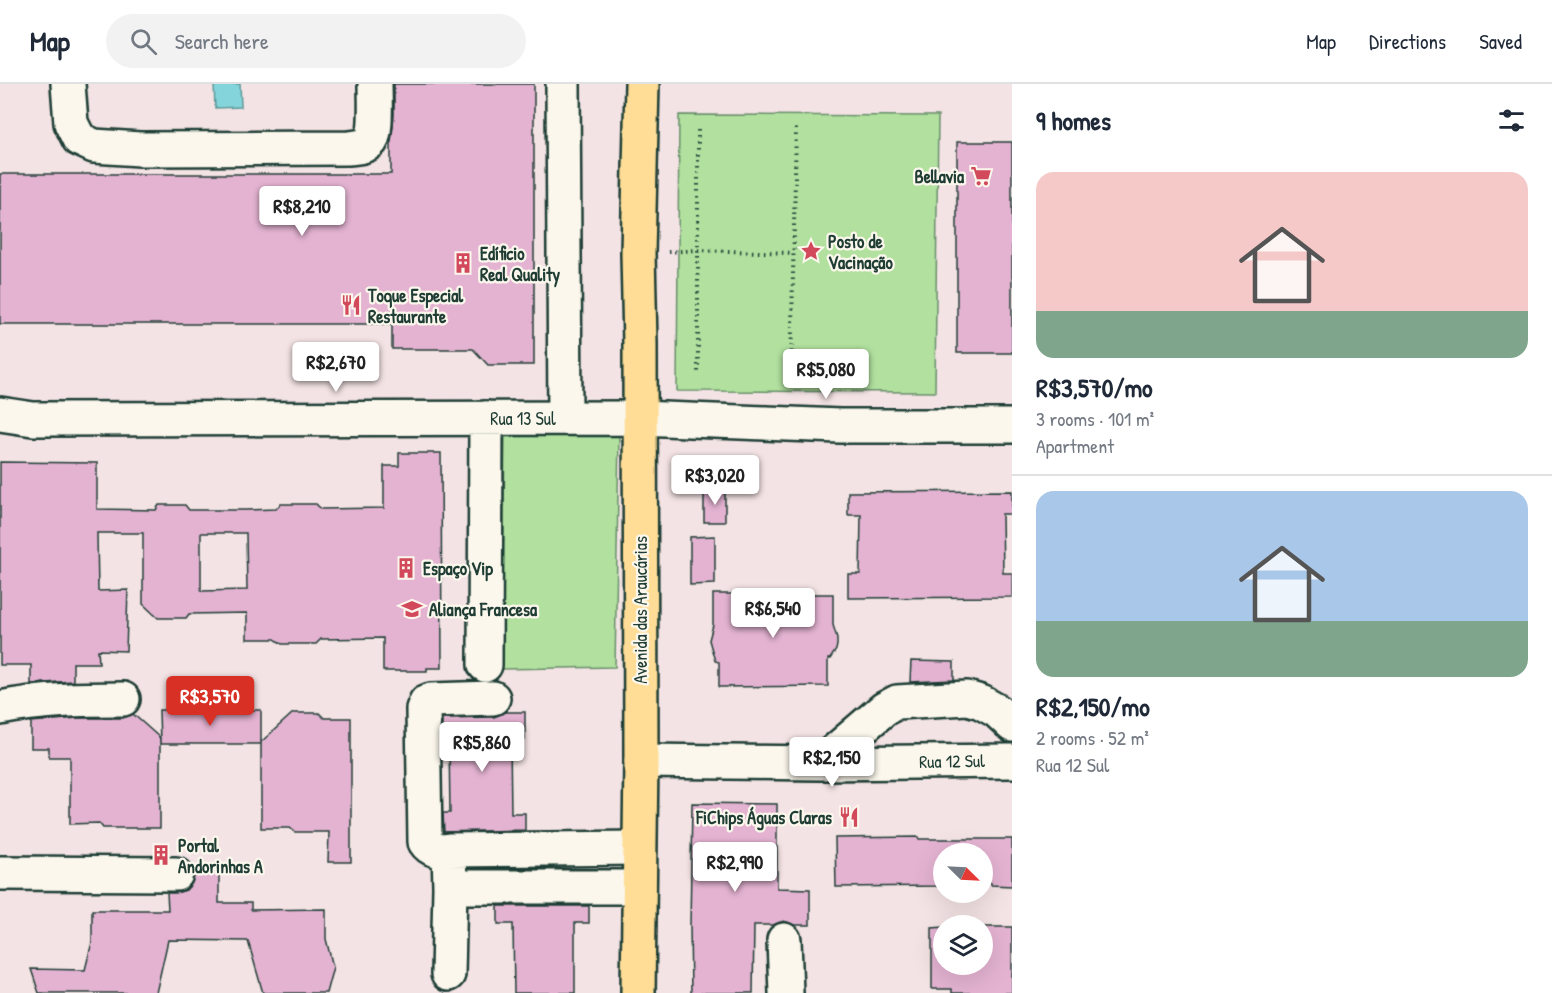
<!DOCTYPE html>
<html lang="en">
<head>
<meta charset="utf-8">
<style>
	:root { --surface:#fff; --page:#f2f2f3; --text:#1f2937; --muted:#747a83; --line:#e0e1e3; --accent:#d93025 }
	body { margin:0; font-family:"Patrick Hand",sans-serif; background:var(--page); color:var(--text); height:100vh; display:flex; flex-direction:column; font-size:22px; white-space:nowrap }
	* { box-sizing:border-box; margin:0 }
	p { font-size:20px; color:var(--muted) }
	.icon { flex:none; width:33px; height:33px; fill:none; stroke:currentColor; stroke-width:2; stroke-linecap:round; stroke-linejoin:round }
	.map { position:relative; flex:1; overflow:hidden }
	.panel { display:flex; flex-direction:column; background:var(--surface); width:540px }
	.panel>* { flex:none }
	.needle { width:39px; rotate:114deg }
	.controls { position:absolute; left:933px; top:759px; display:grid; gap:12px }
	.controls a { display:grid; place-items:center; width:60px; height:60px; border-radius:50%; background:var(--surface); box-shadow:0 6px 24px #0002; font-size:30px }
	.price { position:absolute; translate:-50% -51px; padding:0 14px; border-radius:6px; background:#fff; color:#222; font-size:20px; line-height:39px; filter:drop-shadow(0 2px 3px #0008) }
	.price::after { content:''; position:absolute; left:50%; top:36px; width:18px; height:14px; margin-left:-9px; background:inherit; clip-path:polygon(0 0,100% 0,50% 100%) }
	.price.current { background:var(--accent); color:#fff }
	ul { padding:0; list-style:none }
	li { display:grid; align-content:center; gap:12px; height:318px; padding:0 24px }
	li+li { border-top:2px solid var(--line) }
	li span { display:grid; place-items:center; height:186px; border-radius:18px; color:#555 }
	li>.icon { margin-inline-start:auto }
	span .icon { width:108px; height:108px; fill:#fffc; stroke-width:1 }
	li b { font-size:26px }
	h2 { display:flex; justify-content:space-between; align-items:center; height:72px; padding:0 24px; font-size:26px }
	header { display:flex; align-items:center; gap:36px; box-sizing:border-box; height:84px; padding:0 30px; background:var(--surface); border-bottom:2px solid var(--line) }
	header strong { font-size:28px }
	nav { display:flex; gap:33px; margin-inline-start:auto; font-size:21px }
	.search { width:420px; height:54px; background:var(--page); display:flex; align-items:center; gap:15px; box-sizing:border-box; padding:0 21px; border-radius:33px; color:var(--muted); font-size:22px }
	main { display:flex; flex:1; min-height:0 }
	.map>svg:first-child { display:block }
	.green { fill:#b1e09f; stroke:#688e6a; stroke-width:1.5 }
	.water { fill:#84d5db; stroke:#5c9898; stroke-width:1.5 }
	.building { fill:#e4b3d2; stroke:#1f3d34; stroke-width:1.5; fill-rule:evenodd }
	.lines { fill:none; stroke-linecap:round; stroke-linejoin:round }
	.minor-casing { stroke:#1f3d34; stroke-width:38 }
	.major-casing { stroke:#1f3d34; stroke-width:38 }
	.path { stroke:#1f3d34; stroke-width:4; stroke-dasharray:1.5 4.5; stroke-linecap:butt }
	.minor { stroke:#fbf7ec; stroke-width:33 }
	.major { stroke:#ffdd96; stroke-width:33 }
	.labels { text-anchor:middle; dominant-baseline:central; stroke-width:4.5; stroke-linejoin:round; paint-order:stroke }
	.poi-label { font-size:18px; font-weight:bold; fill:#1f3d34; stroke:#fbf7ec; text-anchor:start }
	.street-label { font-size:18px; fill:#1f3d34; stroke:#fbf7ec }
</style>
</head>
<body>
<header>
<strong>Map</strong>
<div class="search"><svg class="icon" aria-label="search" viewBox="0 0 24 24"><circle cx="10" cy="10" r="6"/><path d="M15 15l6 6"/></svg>Search here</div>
<nav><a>Map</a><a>Directions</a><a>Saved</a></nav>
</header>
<main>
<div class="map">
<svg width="1012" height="909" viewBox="0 0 1012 909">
	<rect width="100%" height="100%" fill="#f4e3e4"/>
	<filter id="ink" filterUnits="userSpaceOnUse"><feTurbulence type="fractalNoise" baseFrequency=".0167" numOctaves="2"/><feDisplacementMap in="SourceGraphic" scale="12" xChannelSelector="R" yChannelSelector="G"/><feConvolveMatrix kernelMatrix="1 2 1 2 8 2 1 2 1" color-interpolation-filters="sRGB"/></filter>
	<g filter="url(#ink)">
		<path class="green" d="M679,31L938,32L935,308L677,307Z
			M505,349L619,351L615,583L502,585Z"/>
		<path class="water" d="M214,0H240L241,23L215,24Z"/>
		<path class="building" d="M394,0H534V281H488L473,265H392V240H0V90H391V58L394,31Z
			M957,58H1012V269H957Z
			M399,369H441L442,584H427V587H383V554L321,555L316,560H282L275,555H247V529L189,530L186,534H158L143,520V449H97L98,507L128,506L126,567L98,566L99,579H73V597L31,600V581H0V378L97,379V425L156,426L159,421H185L189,426H246L276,425L281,420H316L321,425L384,424V382H399ZM201,449H246L247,506L201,507Z
			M725,406V438H704V407Z
			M1012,407V430H1002L1003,489H1012V513L848,514V490H860L861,431H848V408Z
			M715,452V500L690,501V453Z
			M713,510H833V541L837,554V561L836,566L830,575H828V602L719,603V578L715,577L709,556L713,541Z
			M911,577L954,578V596L910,598Z
			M159,626H261V660H160Z
			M504,628H525V656H510L511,729H525V746L444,748L443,729H450L449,657H442V634L494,633Z
			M293,629H319L324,634H351V778H328L329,748H295L290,744H261V658Z
			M133,630L160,654V744H103L99,739L70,740V673H49V664H31V638L78,634H123Z
			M692,719L777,720V804L810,805V841H794L784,837L773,841H754L753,909H691L690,841Z
			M919,753V755H1012V802L991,801V799H982V770H944V802L836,803L835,754Z
			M194,789H219V819H251V826L326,825V855L333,883L326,909H263L248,857L168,856L156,909H39L31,885L85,886L92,858V826H168L167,809H176L186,806L192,799Z
			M498,822H589V839H575V909H514L513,840H498Z
			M944,843V880H982V843H1012V909H952V905H932V844Z"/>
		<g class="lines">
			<g class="minor-casing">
				<path id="minor" d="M68,0L71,39L79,55L94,62L140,65L349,64C356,63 366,63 371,57C377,49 375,12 375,0
					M563,0L565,334
					M0,330L33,335L639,334L840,342H1012
					M485,581L486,334
					M0,624C41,616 82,615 123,615
					M641,677L821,679L1012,677
					M821,679L884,625L897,618L967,614L981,618L997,627L1012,641
					M449,766C440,768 430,766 425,758L423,625L426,618L431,616L493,614
					M0,789L176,790
					M450,803H639
					M784,856L786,909
					M448,890L450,803L449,766L639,764"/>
			</g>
			<g class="major-casing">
				<path id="major" d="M638,909L641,677L640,260L638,169L642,0"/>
			</g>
			<path class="path" d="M698,46V292
				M668,168L697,166L793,169
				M791,292L796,41"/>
			<use href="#minor" class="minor"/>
			<use href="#major" class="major"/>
		</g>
	</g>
	<defs>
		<g id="supermarket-bare" transform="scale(1.62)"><path d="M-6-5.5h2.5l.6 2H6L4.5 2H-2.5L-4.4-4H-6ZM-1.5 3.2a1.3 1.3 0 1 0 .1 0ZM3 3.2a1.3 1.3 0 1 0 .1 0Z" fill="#d1495b" stroke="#fbf7ec" stroke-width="2.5" paint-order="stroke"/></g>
		<g id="sight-bare" transform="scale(1.62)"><path d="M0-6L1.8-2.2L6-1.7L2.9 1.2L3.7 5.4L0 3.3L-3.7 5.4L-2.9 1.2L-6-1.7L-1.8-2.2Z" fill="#d1495b" stroke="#fbf7ec" stroke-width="2.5" paint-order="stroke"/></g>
		<g id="building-bare" transform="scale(1.62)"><path d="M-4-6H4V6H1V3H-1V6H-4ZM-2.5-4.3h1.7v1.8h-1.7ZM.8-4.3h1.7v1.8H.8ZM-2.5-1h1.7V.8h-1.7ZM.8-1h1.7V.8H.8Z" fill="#d1495b" stroke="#fbf7ec" stroke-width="2.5" paint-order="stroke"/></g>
		<g id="restaurant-bare" transform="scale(1.62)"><path d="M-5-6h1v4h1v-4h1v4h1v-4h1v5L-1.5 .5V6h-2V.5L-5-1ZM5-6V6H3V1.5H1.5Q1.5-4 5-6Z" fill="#d1495b" stroke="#fbf7ec" stroke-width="2.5" paint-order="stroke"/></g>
		<g id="school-bare" transform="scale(1.62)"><path d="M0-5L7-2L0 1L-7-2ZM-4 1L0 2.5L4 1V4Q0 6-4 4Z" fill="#d1495b" stroke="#fbf7ec" stroke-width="2.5" paint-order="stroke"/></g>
	</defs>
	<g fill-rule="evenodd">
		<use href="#supermarket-bare" x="981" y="92"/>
		<use href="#sight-bare" x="811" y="167"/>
		<use href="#building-bare" x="463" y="179"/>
		<use href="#restaurant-bare" x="351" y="221"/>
		<use href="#building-bare" x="406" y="484"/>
		<use href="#school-bare" x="412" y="525"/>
		<use href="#restaurant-bare" x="849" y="733"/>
		<use href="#building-bare" x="161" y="771"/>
	</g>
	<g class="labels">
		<g class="poi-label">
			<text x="964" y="92" text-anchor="end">Bellavia</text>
			<text x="828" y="157">Posto de<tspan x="828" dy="21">Vacinação</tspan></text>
			<text x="480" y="169">Edíficio<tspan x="480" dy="21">Real Quality</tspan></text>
			<text x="368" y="211">Toque Especial<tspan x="368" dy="21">Restaurante</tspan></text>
			<text x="423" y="484">Espaço Vip</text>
			<text x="429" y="525">Aliança Francesa</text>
			<text x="832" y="733" text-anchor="end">FiChips Águas Claras</text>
			<text x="178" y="761">Portal<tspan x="178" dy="21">Andorinhas A</tspan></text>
		</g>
		<g class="street-label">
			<text x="523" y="334">Rua 13 Sul</text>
			<text transform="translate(640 526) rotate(-90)">Avenida das Araucárias</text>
			<text transform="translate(952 677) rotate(-1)">Rua 12 Sul</text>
		</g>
	</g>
</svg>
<div class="controls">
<a><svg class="needle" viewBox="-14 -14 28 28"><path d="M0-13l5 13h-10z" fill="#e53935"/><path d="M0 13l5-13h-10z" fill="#747a83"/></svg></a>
<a><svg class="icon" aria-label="layers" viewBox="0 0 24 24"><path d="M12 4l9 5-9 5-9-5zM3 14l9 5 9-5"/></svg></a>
</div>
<b class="price" style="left:302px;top:153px">R$8,210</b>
<b class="price" style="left:336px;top:309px">R$2,670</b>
<b class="price" style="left:826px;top:316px">R$5,080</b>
<b class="price" style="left:715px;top:422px">R$3,020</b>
<b class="price" style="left:773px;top:555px">R$6,540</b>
<b class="price current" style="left:210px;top:643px">R$3,570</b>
<b class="price" style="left:482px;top:689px">R$5,860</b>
<b class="price" style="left:832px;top:704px">R$2,150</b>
<b class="price" style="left:735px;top:809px">R$2,990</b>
</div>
<section class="panel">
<h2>9 homes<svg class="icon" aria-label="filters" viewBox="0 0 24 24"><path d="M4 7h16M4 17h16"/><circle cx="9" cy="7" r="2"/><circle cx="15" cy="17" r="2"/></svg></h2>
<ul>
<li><span style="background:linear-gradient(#f6c9c9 75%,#7fa58c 0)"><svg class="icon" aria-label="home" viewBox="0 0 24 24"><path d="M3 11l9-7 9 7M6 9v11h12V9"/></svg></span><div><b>R$3,570/mo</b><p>3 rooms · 101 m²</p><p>Apartment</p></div></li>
<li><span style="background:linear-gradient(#a9c7e8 70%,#7fa58c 0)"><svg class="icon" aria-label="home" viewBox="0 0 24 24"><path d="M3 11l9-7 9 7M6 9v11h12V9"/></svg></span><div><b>R$2,150/mo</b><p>2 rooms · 52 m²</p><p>Rua 12 Sul</p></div></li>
</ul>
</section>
</main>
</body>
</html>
